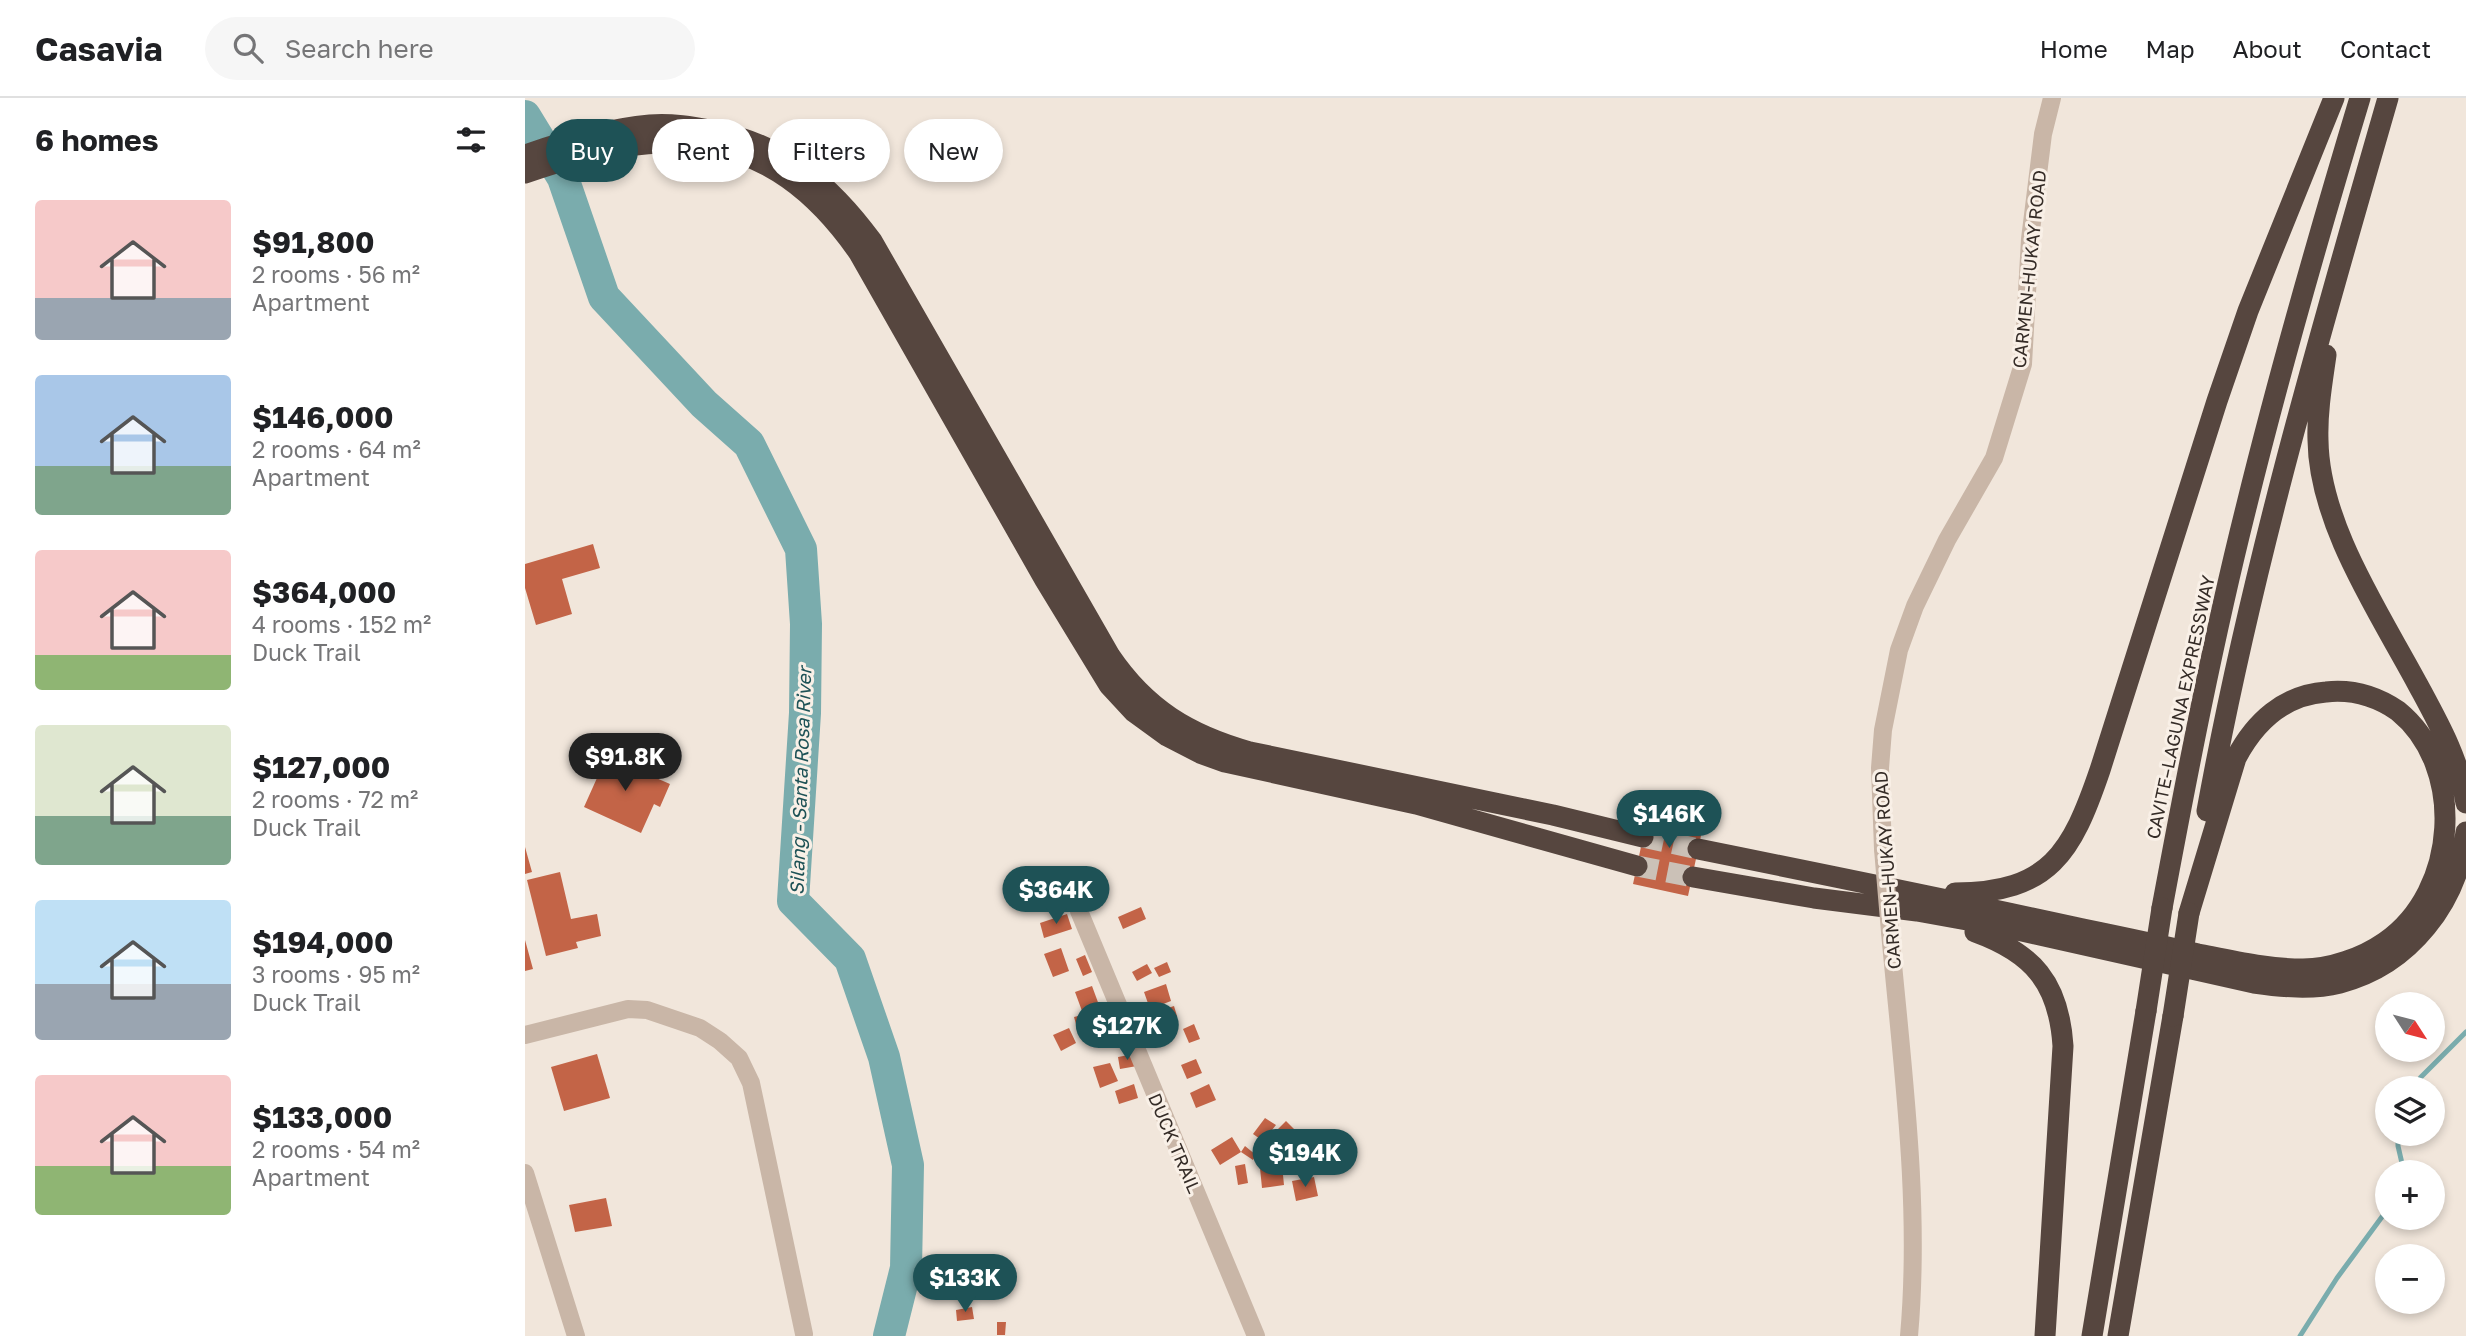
<!DOCTYPE html>
<html lang="en">
<head>
<meta charset="utf-8">
<style>
	:root { --surface:#fff; --page:#f6f6f6; --text:#202124; --muted:#757577; --line:#e0e0e0; --accent:#1e5256 }
	body { margin:0; font-family:"Golos Text",sans-serif; background:var(--page); color:var(--text); height:100vh; display:flex; flex-direction:column; font-size:26px; white-space:nowrap }
	* { box-sizing:border-box; margin:0 }
	p { font-size:23px; color:var(--muted) }
	.icon { flex:none; width:38px; height:38px; fill:none; stroke:currentColor; stroke-width:2; stroke-linecap:round; stroke-linejoin:round }
	.map { position:relative; flex:1; overflow:hidden }
	.drawer { display:flex; flex-direction:column; background:var(--surface); width:525px }
	.drawer>* { flex:none }
	.banner { position:absolute; left:21px; top:21px; width:665px; height:63px; display:flex; gap:14px }
	.needle { width:46px; rotate:126deg }
	.tools { position:absolute; left:1850px; top:894px; display:grid; gap:14px }
	.tools a { display:grid; place-items:center; width:70px; height:70px; border-radius:50%; background:var(--surface); box-shadow:0 4px 10px #0003; font-size:35px }
	.price { position:absolute; translate:-50% -60px; padding:0 16px; border-radius:24px; background:var(--accent); color:#fff; font-size:23px; line-height:46px; filter:drop-shadow(0 2px 4px #0008) }
	.price::after { content:''; position:absolute; left:50%; top:42px; width:21px; height:16px; margin-left:-10px; background:inherit; clip-path:polygon(0 0,100% 0,50% 100%) }
	.price.selected { background:#222; color:#fff }
	ul { padding:0; list-style:none }
	li { display:flex; align-items:center; gap:21px; height:175px; padding:0 35px }
	li span { display:grid; place-items:center; flex:none; width:196px; height:140px; border-radius:7px; color:#555 }
	li>.icon { margin-inline-start:auto }
	span .icon { width:84px; height:84px; fill:#fffc; stroke-width:1 }
	li b { font-size:30px }
	h2 { display:flex; justify-content:space-between; align-items:center; height:84px; padding:0 35px; font-size:30px }
	.tag { padding:0 24px; border-radius:32px; background:var(--surface); box-shadow:0 4px 10px #0003; font-size:24px; line-height:63px }
	.tag.selected { background:var(--accent); color:#fff }
	header { display:flex; align-items:center; gap:42px; box-sizing:border-box; height:98px; padding:0 35px; background:var(--surface); border-bottom:2px solid var(--line) }
	header strong { font-size:33px }
	nav { display:flex; gap:38px; margin-inline-start:auto; font-size:24px }
	.search { width:490px; height:63px; background:var(--page); display:flex; align-items:center; gap:18px; box-sizing:border-box; padding:0 24px; border-radius:38px; color:var(--muted); font-size:26px }
	main { display:flex; flex:1; min-height:0 }
	.map>svg:first-child { display:block }
	.lines { fill:none; stroke-linecap:round; stroke-linejoin:round }
	.stream { stroke:#7aacad; stroke-width:5 }
	.river { stroke:#7aacad; stroke-width:32 }
	.building { fill:#c36447 }
	.motorway-tunnel { stroke:#cbc1b7; stroke-width:21; stroke-dasharray:21 10; stroke-linecap:butt }
	.minor { stroke:#c9b6a7; stroke-width:18 }
	.tertiary { stroke:#c9b6a7; stroke-width:18 }
	.motorway { stroke:#56463f; stroke-width:21 }
	.tertiary-bridge { stroke:#c9b6a7; stroke-width:18 }
	.motorway-bridge { stroke:#56463f; stroke-width:21 }
	.labels { text-anchor:middle; dominant-baseline:central; stroke-width:6; stroke-linejoin:round; paint-order:stroke }
	.street-label { font-size:18px; fill:#352c27; stroke:#f9f0e7 }
	.water-label { font-size:19px; font-style:italic; fill:#1e5256; stroke:#f9f0e7 }
</style>
</head>
<body>
<header>
<strong>Casavia</strong>
<div class="search"><svg class="icon" aria-label="search" viewBox="0 0 24 24"><circle cx="10" cy="10" r="6"/><path d="M15 15l6 6"/></svg>Search here</div>
<nav><a>Home</a><a>Map</a><a>About</a><a>Contact</a></nav>
</header>
<main>
<section class="drawer">
<h2>6 homes<svg class="icon" aria-label="filters" viewBox="0 0 24 24"><path d="M4 7h16M4 17h16"/><circle cx="9" cy="7" r="2"/><circle cx="15" cy="17" r="2"/></svg></h2>
<ul>
<li><span style="background:linear-gradient(#f6c9c9 70%,#9aa5b1 0)"><svg class="icon" aria-label="home" viewBox="0 0 24 24"><path d="M3 11l9-7 9 7M6 9v11h12V9"/></svg></span><div><b>$91,800</b><p>2 rooms · 56 m²</p><p>Apartment</p></div></li>
<li><span style="background:linear-gradient(#a9c7e8 65%,#7fa58c 0)"><svg class="icon" aria-label="home" viewBox="0 0 24 24"><path d="M3 11l9-7 9 7M6 9v11h12V9"/></svg></span><div><b>$146,000</b><p>2 rooms · 64 m²</p><p>Apartment</p></div></li>
<li><span style="background:linear-gradient(#f6c9c9 75%,#8fb573 0)"><svg class="icon" aria-label="home" viewBox="0 0 24 24"><path d="M3 11l9-7 9 7M6 9v11h12V9"/></svg></span><div><b>$364,000</b><p>4 rooms · 152 m²</p><p>Duck Trail</p></div></li>
<li><span style="background:linear-gradient(#dfe7d0 65%,#7fa58c 0)"><svg class="icon" aria-label="home" viewBox="0 0 24 24"><path d="M3 11l9-7 9 7M6 9v11h12V9"/></svg></span><div><b>$127,000</b><p>2 rooms · 72 m²</p><p>Duck Trail</p></div></li>
<li><span style="background:linear-gradient(#bfe0f5 60%,#9aa5b1 0)"><svg class="icon" aria-label="home" viewBox="0 0 24 24"><path d="M3 11l9-7 9 7M6 9v11h12V9"/></svg></span><div><b>$194,000</b><p>3 rooms · 95 m²</p><p>Duck Trail</p></div></li>
<li><span style="background:linear-gradient(#f6c9c9 65%,#8fb573 0)"><svg class="icon" aria-label="home" viewBox="0 0 24 24"><path d="M3 11l9-7 9 7M6 9v11h12V9"/></svg></span><div><b>$133,000</b><p>2 rooms · 54 m²</p><p>Apartment</p></div></li>
</ul>
</section>
<div class="map">
<svg width="1941" height="1238" viewBox="0 0 1941 1238">
	<rect width="100%" height="100%" fill="#f1e6db"/>
	<g class="lines">
		<path class="stream" d="M1888,990L1896,979L1941,934
			M1873,1036V1048L1879,1074
			M1775,1238L1812,1180L1862,1112"/>
		<path class="river" d="M0,18L38,80L79,199L179,306L224,346L276,451L281,526L280,615L268,803L325,861L359,959L383,1067L381,1170L364,1238"/>
	</g>
	<path class="building" d="M68,446L75,470L37,481L47,516L11,527L0,490V466Z
		M76,655L104,668L107,662L118,667L115,673L145,686L135,709L129,706L116,735L59,709L72,680L66,677Z
		M1125,707L1180,719L1163,798L1108,786Z
		M0,749L7,774L0,776Z
		M35,774L46,821L72,816L76,838L51,844L53,850L21,858L2,782Z
		M616,809L621,821L598,831L593,819Z
		M542,816L547,831L519,840L515,825Z
		M0,842L8,871L0,873Z
		M536,850L544,873L528,879L519,856Z
		M560,857L567,874L558,878L551,861Z
		M642,864L646,874L634,879L629,870Z
		M622,866L627,875L612,883L607,874Z
		M641,886L646,903L625,911L619,894Z
		M567,888L574,907L557,913L550,894Z
		M587,902L595,916L580,924L573,910Z
		M649,908L652,918L628,926L625,916Z
		M570,914L572,925L552,930L549,919Z
		M598,926L602,940L578,946L574,932Z
		M669,926L675,941L664,945L658,931Z
		M544,930L551,945L536,953L528,937Z
		M72,956L85,1000L39,1013L26,969Z
		M609,956L612,968L595,971L593,959Z
		M671,961L677,975L662,981L656,967Z
		M585,965L593,983L575,990L568,969Z
		M609,986L613,1000L594,1006L590,993Z
		M684,986L691,1002L671,1010L665,995Z
		M740,1020L751,1027L738,1043L728,1036Z
		M761,1023L769,1031L758,1043L749,1035Z
		M707,1039L716,1054L695,1067L686,1052Z
		M741,1045L756,1048L754,1056L740,1054Z
		M720,1048L731,1057L728,1062L716,1054Z
		M720,1066L723,1085L713,1087L710,1068Z
		M757,1067L759,1087L737,1090L735,1070Z
		M789,1079L793,1098L771,1103L767,1083Z
		M81,1100L87,1128L50,1134L44,1107Z
		M447,1209L449,1221L432,1223L431,1212Z
		M472,1224H481L480,1237H472Z"/>
	<g class="lines">
		<path class="motorway-tunnel" d="M1118,739L1173,751
			M1112,768L1168,779"/>
		<path class="minor" d="M554,813L731,1238
			M0,937L103,911L122,912L175,930L195,943L214,960L226,985L279,1236
			M0,1075L51,1238"/>
		<path class="tertiary" d="M1358,751L1355,670L1358,632L1374,552L1390,508L1422,442L1469,360L1498,266L1505,141L1518,36L1527,0
			M1365,834C1377,968 1396,1104 1384,1238"/>
		<path class="motorway" d="M0,57C40,43 83,31 125,27C146,25 168,29 189,33C259,47 305,86 347,143L585,558C621,611 664,637 725,654L1028,717L1118,739
			M0,75C139,27 243,24 334,155L520,482L584,587L609,614L642,638L675,655L700,664L891,706L1112,768
			M1801,257C1797,285 1792,314 1793,342C1794,426 1854,514 1893,587C1914,626 1934,661 1941,705
			M1682,713C1726,471 1795,236 1863,0
			M1173,751C1302,777 1430,803 1558,831C1597,839 1635,847 1673,856C1708,863 1742,871 1778,871C1805,871 1837,860 1860,844C1934,793 1941,668 1873,613C1851,598 1828,591 1801,594C1759,597 1730,624 1711,660L1664,815
			M1168,779L1289,800L1392,813L1475,828L1729,885C1757,889 1787,892 1815,885C1885,867 1933,804 1941,734
			M1430,795C1525,795 1547,754 1575,672L1692,303L1723,213L1809,0
			M1637,810C1662,676 1688,542 1721,410C1755,272 1794,136 1835,0
			M1450,834C1508,855 1534,885 1538,948L1520,1238
			M1567,1238L1621,913
			M1593,1238L1648,918"/>
		<path class="tertiary-bridge" d="M1358,751L1365,834"/>
		<path class="motorway-bridge" d="M1621,913L1637,810
			M1648,918L1664,815"/>
	</g>
	<g class="labels">
		<g class="street-label">
			<text transform="translate(1504 171) rotate(-84)">CARMEN-HUKAY ROAD</text>
			<text transform="translate(1655 609) rotate(-78)">CAVITE–LAGUNA EXPRESSWAY</text>
			<text transform="translate(1362 772) rotate(-94)">CARMEN-HUKAY ROAD</text>
			<text transform="translate(650 1045) rotate(67)">DUCK TRAIL</text>
		</g>
		<g class="water-label">
			<text transform="translate(275 683) rotate(-88)">Silang - Santa Rosa River</text>
		</g>
	</g>
</svg>
<div class="tools">
<a><svg class="needle" viewBox="-14 -14 28 28"><path d="M0-13l5 13h-10z" fill="#e53935"/><path d="M0 13l5-13h-10z" fill="#757577"/></svg></a>
<a><svg class="icon" aria-label="layers" viewBox="0 0 24 24"><path d="M12 4l9 5-9 5-9-5zM3 14l9 5 9-5"/></svg></a>
<a>+</a>
<a>−</a>
</div>
<b class="price selected" style="left:100px;top:695px">$91.8K</b>
<b class="price" style="left:1144px;top:752px">$146K</b>
<b class="price" style="left:531px;top:828px">$364K</b>
<b class="price" style="left:602px;top:964px">$127K</b>
<b class="price" style="left:780px;top:1091px">$194K</b>
<b class="price" style="left:440px;top:1216px">$133K</b>
<div class="banner">
<a class="tag selected">Buy</a>
<a class="tag">Rent</a>
<a class="tag">Filters</a>
<a class="tag">New</a>
</div>
</div>
</main>
</body>
</html>
